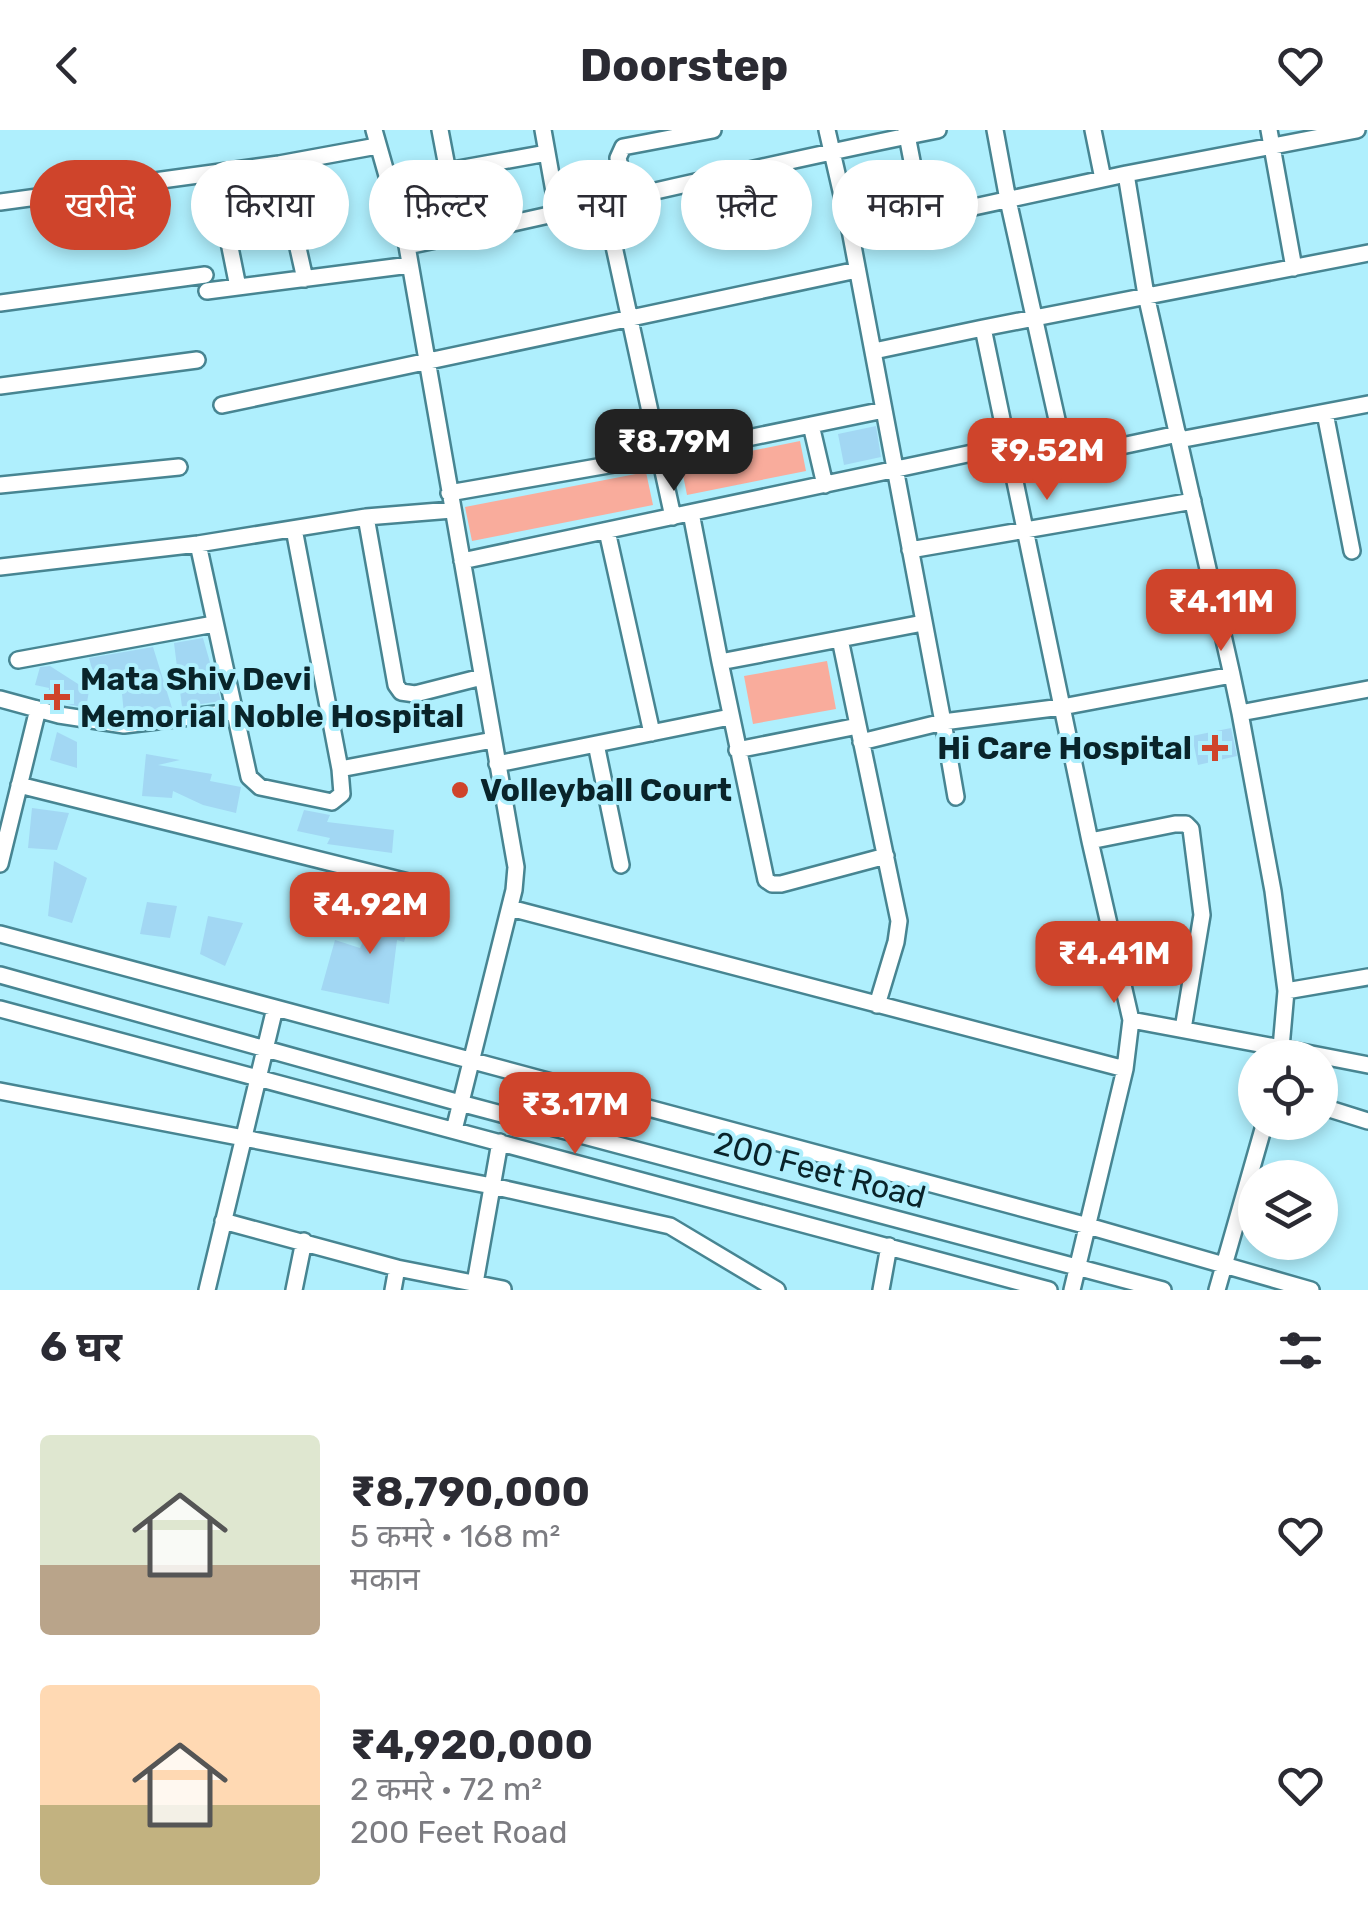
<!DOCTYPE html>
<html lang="hi">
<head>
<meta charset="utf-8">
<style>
	:root { --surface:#fff; --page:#f7f7f7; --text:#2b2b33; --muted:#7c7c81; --accent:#cf442b }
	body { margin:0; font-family:Rubik,"Noto Sans Devanagari",sans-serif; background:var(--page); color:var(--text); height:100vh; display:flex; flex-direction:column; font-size:38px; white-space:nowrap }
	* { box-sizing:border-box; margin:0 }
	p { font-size:32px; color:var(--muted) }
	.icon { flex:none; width:55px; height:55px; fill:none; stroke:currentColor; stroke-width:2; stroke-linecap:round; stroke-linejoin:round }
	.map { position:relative; height:1160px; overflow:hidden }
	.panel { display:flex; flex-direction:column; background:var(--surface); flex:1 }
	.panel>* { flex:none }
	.guide { position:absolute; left:30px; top:30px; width:1310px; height:90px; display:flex; gap:20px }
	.tools { position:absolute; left:1238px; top:910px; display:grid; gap:20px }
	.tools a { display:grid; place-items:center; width:100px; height:100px; border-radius:50%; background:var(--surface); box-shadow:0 5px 15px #0003; font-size:50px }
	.price { position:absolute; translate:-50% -85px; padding:0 22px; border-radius:20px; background:var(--accent); color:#fff; font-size:32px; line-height:65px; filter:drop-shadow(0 2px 5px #0008) }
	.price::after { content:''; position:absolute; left:50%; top:60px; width:30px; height:22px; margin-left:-15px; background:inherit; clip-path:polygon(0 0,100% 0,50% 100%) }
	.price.current { background:#222; color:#fff }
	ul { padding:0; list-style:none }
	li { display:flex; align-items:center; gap:30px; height:250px; padding:0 40px }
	li span { display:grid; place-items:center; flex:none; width:280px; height:200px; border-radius:10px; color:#555 }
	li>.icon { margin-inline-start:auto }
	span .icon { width:120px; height:120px; fill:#fffc; stroke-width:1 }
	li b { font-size:42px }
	h2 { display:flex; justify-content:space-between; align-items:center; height:120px; padding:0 40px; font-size:42px }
	.pill { padding:0 35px; border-radius:45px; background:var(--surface); box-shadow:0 5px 15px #0003; font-size:35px; line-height:90px }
	.pill.current { background:var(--accent); color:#fff }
	header { display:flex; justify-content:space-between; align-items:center; height:130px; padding:0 40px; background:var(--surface); font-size:45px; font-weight:700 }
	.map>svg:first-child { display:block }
	.green { fill:#f9ac9c }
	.building { fill:#a2d7f3 }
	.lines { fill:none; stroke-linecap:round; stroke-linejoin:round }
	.minor-casing { stroke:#478592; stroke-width:20 }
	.minor { stroke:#fff; stroke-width:15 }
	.poi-dot { fill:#cf442b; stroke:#afeffd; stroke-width:4 }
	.labels { text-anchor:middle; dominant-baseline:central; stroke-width:8; stroke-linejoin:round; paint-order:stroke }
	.poi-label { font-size:32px; font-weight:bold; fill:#09242a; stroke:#afeffd; text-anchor:start }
	.street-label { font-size:32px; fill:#09242a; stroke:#afeffd }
</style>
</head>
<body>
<header><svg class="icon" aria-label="back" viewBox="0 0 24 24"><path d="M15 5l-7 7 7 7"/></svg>Doorstep<svg class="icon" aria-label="heart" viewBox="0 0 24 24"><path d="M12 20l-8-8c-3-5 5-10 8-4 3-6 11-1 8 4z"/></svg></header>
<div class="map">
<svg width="1368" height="1160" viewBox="0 0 1368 1160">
	<rect width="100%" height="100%" fill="#afeffd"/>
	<path class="green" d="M800,311L806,341L687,365L681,335Z
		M646,342L653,375L472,411L465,377Z
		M827,531L836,579L753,594L744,546Z"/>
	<path class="building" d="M876,296L881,327L844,335L838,304Z
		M203,508L221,571L182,577L174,513Z
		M153,517L172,578L124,584L121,554L97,558L89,528Z
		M50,536L89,561L86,578L48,570L49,558L35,555L40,537Z
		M1231,598L1237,626L1198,635L1192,606Z
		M57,602L77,612V638L50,630Z
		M146,624L180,630L158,635L212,644L210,651L241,657L236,683L203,675L173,661L172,668L142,666Z
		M32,678L69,683L57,720L28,718Z
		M304,680L330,685L327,692L394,700L392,723L327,714L330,708L297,701Z
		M54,731L87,748L72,793L48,786Z
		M384,768L414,778L404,812L397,810L389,874L321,860L335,810L360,818Z
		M147,772L177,776L170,808L140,804Z
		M208,786L243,793L225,836L200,824Z"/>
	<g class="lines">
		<g class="minor-casing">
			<path id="minor" d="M374,0L407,116
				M440,0L460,105
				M543,0L558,84
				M827,0L850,100
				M906,0L923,88L850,100L943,592L1062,577L1232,545L1240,583L1368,559
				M995,0L1008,70L1064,321L1079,325L1178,304
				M1093,0L1103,49
				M1269,0L1294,138
				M279,34L305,149
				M447,41L547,23
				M215,43L238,157
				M1126,44L1357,0
				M628,69L618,28L623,17L713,0
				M0,72L279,34L377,16
				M605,75L673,387
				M923,88L1126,44L1146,165L1232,545
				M207,161L410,135
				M0,173L205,145
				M983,198L1368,123
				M874,221L983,198L1090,711L1131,890
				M0,256L197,230
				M222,275L857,140
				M1325,283L1352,421
				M811,295L825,355
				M1179,310L1368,274
				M0,355L179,337
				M449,363L660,326L884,280
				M691,383L720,532
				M366,387L396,555L401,562L415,564L482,547
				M294,399L340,639L493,610
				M607,401L652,603
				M198,414L249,647L260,657L332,672L342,664L340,639
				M910,420L1193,371
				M462,431L1010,315L1059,308
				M0,437L198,414L366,387L452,380
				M840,509L899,791L896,812L877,875
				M18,530L214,494
				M0,569L59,585L124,595L232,582
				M1240,583L1273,761L1286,861L1281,918L1368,935
				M861,612L943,592L956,667
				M596,614L621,735
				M737,620L858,596
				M497,634L730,587
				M19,655L408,752
				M1090,711L1175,694H1186L1191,699L1202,785L1183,899
				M886,726L781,754H772L766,750L720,532L923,493
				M0,734L38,579
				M510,778L1125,939
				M0,804L1088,1096L1311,1160
				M0,845L460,973L1163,1160
				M1286,861L1368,847
				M0,879L1049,1160
				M0,961L492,1056L670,1096L777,1160
				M1320,976L1368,991
				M454,1000L514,760L516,737L407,116C584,79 760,35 938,0
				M223,1091L397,1138L393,1160
				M397,1138L503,1159
				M475,1153L500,1012
				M207,1160L275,878
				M294,1160L304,1111
				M881,1160L889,1116
				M1072,1160L1125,939L1131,890L1281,918L1280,928
				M1217,1160L1265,992"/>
		</g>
		<use href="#minor" class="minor"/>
	</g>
	<g class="poi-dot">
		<path d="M52 552h10v10h10v10h-10v10h-10v-10h-10v-10h10z"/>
		<path d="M1210 603h10v10h10v10h-10v10h-10v-10h-10v-10h10z"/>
		<circle cx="460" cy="660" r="10"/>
	</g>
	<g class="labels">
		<g class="poi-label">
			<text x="80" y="549">Mata Shiv Devi<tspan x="80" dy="37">Memorial Noble Hospital</tspan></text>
			<text x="1192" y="618" text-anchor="end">Hi Care Hospital</text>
			<text x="480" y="660">Volleyball Court</text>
		</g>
		<g class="street-label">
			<text transform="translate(820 1040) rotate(15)">200 Feet Road</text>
		</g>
	</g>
</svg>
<div class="tools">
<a><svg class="icon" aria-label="locate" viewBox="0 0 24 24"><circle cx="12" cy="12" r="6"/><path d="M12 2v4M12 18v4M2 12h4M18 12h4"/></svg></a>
<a><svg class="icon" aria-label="layers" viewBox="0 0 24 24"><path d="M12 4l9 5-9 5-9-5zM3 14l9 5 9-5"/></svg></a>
</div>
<b class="price current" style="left:674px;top:364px">₹8.79M</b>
<b class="price" style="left:1047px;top:373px">₹9.52M</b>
<b class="price" style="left:1221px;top:524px">₹4.11M</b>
<b class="price" style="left:370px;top:827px">₹4.92M</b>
<b class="price" style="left:1114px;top:876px">₹4.41M</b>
<b class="price" style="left:575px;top:1027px">₹3.17M</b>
<div class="guide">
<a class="pill current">खरीदें</a>
<a class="pill">किराया</a>
<a class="pill">फ़िल्टर</a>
<a class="pill">नया</a>
<a class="pill">फ़्लैट</a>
<a class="pill">मकान</a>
</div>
</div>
<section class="panel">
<h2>6 घर<svg class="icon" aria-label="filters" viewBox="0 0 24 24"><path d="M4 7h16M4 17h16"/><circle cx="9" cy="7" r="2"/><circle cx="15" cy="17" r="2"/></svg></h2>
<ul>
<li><span style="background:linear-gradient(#dfe7d0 65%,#b9a48a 0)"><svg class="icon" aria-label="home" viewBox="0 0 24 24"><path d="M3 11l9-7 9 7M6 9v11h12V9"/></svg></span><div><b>₹8,790,000</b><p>5 कमरे · 168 m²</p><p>मकान</p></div><svg class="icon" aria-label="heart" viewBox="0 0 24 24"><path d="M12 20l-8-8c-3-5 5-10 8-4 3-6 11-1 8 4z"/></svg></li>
<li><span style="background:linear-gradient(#ffd9b3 60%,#c2b280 0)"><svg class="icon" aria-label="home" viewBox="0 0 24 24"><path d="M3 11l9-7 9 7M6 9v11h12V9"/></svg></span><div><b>₹4,920,000</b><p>2 कमरे · 72 m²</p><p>200 Feet Road</p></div><svg class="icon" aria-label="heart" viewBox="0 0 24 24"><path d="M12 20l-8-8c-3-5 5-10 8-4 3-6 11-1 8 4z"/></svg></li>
</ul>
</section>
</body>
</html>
